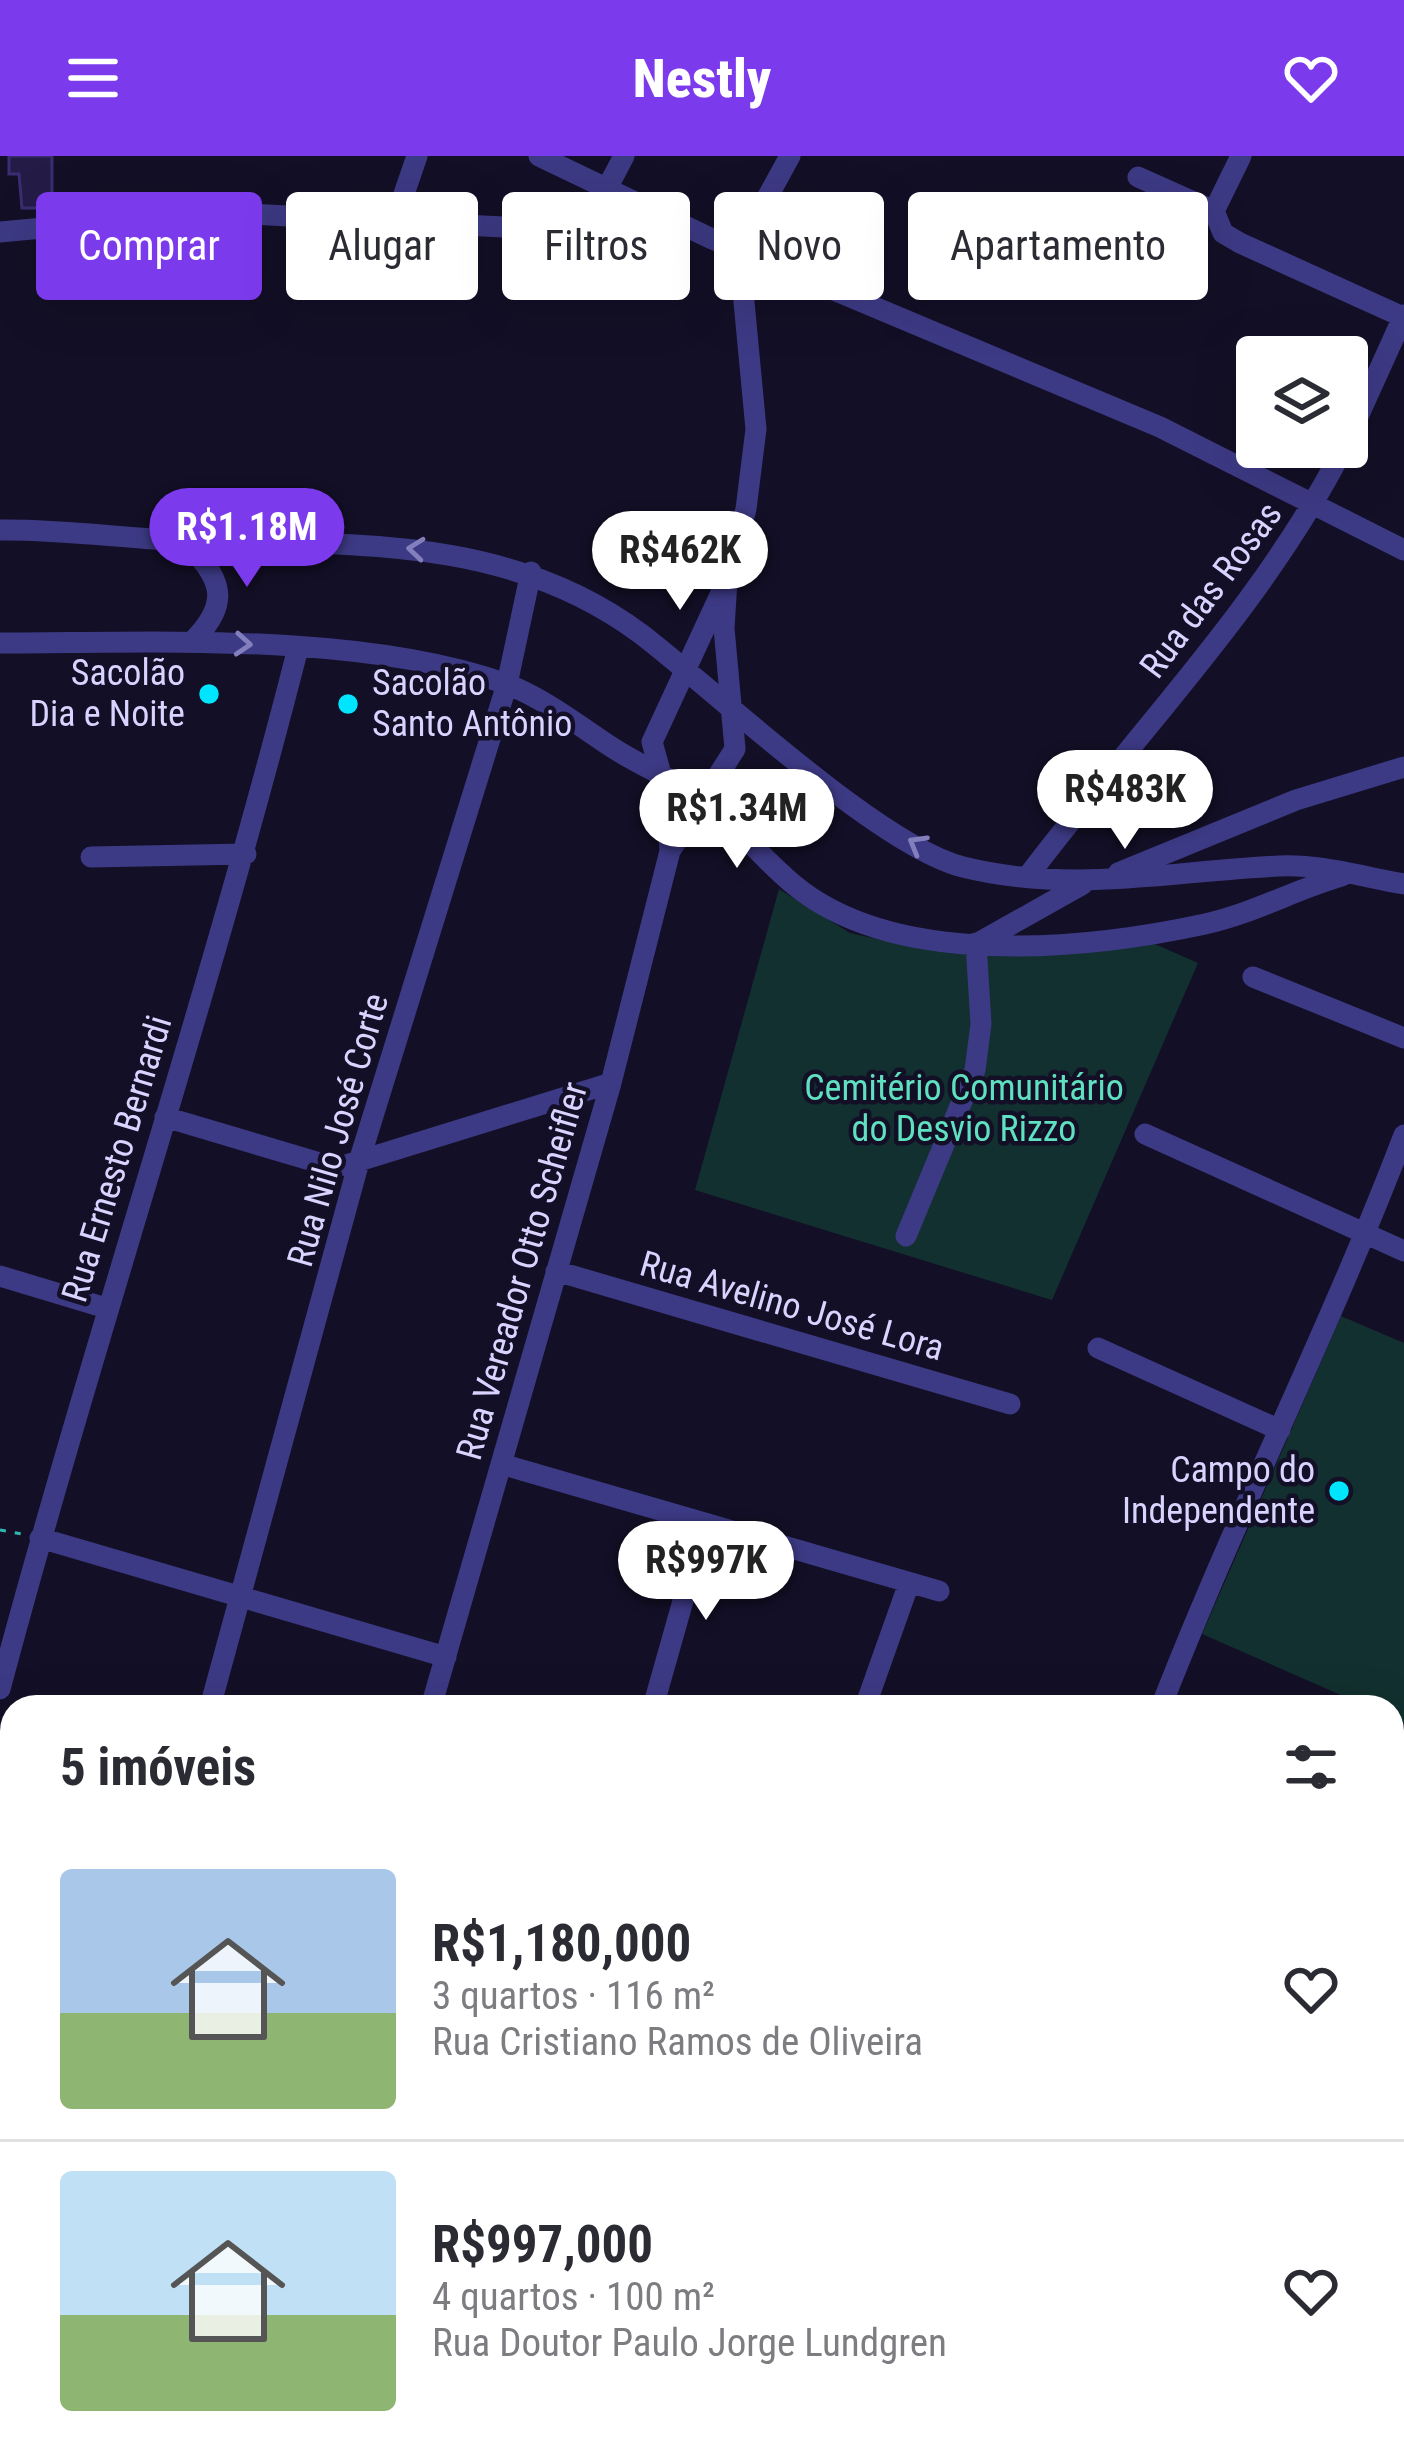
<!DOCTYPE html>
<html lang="pt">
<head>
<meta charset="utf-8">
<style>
	:root { --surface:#fff; --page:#f7f7f7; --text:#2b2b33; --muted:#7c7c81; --line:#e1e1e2; --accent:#7c3aed }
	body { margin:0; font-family:"Roboto Condensed",sans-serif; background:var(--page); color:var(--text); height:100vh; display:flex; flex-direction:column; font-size:45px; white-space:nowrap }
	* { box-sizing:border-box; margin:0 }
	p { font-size:39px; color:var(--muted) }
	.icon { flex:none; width:66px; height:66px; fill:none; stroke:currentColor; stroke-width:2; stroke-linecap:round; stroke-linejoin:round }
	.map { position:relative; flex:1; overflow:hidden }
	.details { position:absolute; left:0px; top:1539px; width:1404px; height:771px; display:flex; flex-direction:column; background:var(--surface); border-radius:36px 36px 0 0; box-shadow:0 12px 48px #0002 }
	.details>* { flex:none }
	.banner { position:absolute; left:36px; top:36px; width:1332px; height:108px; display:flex; gap:24px }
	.fabs { position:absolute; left:1236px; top:180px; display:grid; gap:24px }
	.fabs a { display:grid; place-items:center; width:132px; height:132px; border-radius:12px; background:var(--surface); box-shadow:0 12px 48px #0002; font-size:60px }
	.price { position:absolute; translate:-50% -102px; padding:0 27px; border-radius:42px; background:#fff; color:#222; font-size:39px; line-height:78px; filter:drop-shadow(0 3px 6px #0008) }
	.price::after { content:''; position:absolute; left:50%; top:72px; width:36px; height:27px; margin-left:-18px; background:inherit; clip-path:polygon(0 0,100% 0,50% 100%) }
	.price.on { background:var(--accent); color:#fff }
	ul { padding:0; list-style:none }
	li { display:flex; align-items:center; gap:36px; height:300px; padding:0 60px }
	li+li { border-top:3px solid var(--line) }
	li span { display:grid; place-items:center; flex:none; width:336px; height:240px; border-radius:12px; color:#555 }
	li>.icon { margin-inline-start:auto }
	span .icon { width:144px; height:144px; fill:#fffc; stroke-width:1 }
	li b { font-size:51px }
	h2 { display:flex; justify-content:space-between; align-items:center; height:144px; padding:0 60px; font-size:51px }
	.tag { padding:0 42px; border-radius:12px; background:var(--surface); box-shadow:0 12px 48px #0002; font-size:42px; line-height:108px }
	.tag.on { background:var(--accent); color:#fff }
	header { display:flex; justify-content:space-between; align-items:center; height:156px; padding:0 60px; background:var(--accent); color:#fff; font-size:54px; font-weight:800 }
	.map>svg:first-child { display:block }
	.green { fill:#12302f }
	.building { fill:#241b47; stroke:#3b2d73; stroke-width:3 }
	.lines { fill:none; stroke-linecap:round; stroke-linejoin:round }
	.path { stroke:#2fb8b0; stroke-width:3; stroke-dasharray:6 9; stroke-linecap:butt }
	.minor { stroke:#3d3a85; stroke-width:21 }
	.oneway { stroke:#837fbc }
	.poi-dot { fill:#00e5ff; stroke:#130f26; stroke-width:4.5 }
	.labels { text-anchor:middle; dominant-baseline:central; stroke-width:9; stroke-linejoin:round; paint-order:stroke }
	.street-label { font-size:36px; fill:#d9d4ff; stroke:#130f26 }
	.poi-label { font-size:36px; fill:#d9d4ff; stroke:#130f26; text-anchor:end }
	.park-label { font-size:36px; fill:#5fe0c0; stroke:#130f26 }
</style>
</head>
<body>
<header><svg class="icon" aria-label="menu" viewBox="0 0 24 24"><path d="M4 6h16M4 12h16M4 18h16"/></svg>Nestly<svg class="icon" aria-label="heart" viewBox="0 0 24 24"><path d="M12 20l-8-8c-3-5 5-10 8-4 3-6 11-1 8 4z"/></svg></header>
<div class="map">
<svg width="1404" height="2308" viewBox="0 0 1404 2308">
	<rect width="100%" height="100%" fill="#130f26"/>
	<path class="green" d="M779,733L850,777L926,794L985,796L1148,785L1198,807L1052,1144L695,1034Z
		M1341,1160L1404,1187V1567L1392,1561V1551H1368L1202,1478Z"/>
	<path class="building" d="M9,0H52V52H22L19,18H9Z"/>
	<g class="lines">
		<path class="path" d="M0,1374L22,1378"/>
		<path class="minor" d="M539,0L710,82L1160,271L1404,394
			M1138,21L1214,55L1223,77L1240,87L1403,161
			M1214,55L1241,0
			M577,67L596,53L624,0
			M393,70L417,0
			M0,76L212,56L503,71L662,58
			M1347,285L1404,159
			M0,374C64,373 126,383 190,385C349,389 507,378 641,478C717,536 879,690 963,711C1072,738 1171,715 1279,710C1321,708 1363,721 1404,728
			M186,385C220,423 233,444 193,485
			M0,487C154,487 358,476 504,527C544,542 578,569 613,592C641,610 673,623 700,642C734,667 761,701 793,728C894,813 1085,794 1205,768C1252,758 1296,733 1342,720
			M670,694L662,622L652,586L727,424L746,353L756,273L739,93L790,0
			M91,701L246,698
			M1118,717L1296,644L1404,611
			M1028,720C1136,577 1262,451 1344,291
			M980,786L1083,728
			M1253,821L1404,882
			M165,961L330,1010L346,1009L611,927
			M1145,978L1404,1095
			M906,1080L975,914L981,868L976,787
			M556,1115L1010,1248
			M0,1120L106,1152
			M1098,1192L1280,1274
			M501,1308L939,1435
			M40,1382L446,1501
			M0,1533C93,1184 209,842 298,492
			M210,1551L360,1002L507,528L531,416
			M431,1551L611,927L670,695L735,593L724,472L727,424
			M653,1551L705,1367
			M865,1551L909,1427
			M1161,1551C1236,1358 1330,1173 1404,979
			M0,1851H12
			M0,1898L12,1897
			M0,2134L12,2106
			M149,2308L154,2298
			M675,2308L679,2298
			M735,2308L739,2298"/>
	</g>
	<defs><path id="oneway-chevron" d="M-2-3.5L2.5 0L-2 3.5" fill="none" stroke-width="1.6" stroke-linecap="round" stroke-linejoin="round" transform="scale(3)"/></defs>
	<g class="oneway">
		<use href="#oneway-chevron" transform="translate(416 393) rotate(-174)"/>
		<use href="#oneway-chevron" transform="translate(243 488) rotate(4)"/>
		<use href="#oneway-chevron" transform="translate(917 688) rotate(-150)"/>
	</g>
	<g class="poi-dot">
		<circle cx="209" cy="538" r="12"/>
		<circle cx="348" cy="548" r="12"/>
		<circle cx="1339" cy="1335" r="12"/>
	</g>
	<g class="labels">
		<g class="street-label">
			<text transform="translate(1211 434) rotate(-53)">Rua das Rosas</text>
			<text transform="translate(338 974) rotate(-74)">Rua Nilo José Corte</text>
			<text transform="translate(117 1003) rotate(-73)">Rua Ernesto Bernardi</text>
			<text transform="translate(522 1115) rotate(-74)">Rua Vereador Otto Scheifler</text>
			<text transform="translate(792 1150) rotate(16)">Rua Avelino José Lora</text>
		</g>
		<g class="poi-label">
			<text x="185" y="517">Sacolão<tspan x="185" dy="41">Dia e Noite</tspan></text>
			<text x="372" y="527" text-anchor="start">Sacolão<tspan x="372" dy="41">Santo Antônio</tspan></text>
			<text x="1315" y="1314">Campo do<tspan x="1315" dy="41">Independente</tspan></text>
		</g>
		<g class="park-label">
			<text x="964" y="932">Cemitério Comunitário<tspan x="964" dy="41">do Desvio Rizzo</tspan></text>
		</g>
	</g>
</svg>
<div class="fabs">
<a><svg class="icon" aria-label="layers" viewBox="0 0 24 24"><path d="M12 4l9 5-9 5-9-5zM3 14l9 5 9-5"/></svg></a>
</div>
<b class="price on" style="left:247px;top:434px">R$1.18M</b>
<b class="price" style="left:680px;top:457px">R$462K</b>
<b class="price" style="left:1125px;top:696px">R$483K</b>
<b class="price" style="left:737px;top:715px">R$1.34M</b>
<b class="price" style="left:706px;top:1467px">R$997K</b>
<div class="banner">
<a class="tag on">Comprar</a>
<a class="tag">Alugar</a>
<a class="tag">Filtros</a>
<a class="tag">Novo</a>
<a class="tag">Apartamento</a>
</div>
<section class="details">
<h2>5 imóveis<svg class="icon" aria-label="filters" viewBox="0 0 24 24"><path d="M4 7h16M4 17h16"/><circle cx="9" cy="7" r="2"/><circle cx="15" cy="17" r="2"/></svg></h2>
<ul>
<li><span style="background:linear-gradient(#a9c7e8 60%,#8fb573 0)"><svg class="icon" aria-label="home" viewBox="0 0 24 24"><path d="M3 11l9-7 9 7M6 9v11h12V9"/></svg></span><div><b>R$1,180,000</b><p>3 quartos · 116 m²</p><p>Rua Cristiano Ramos de Oliveira</p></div><svg class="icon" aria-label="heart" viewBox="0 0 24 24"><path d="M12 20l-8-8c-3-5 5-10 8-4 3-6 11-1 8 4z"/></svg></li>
<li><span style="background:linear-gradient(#bfe0f5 60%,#8fb573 0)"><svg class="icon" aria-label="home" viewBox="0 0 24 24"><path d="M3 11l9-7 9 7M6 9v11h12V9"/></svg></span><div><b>R$997,000</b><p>4 quartos · 100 m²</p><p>Rua Doutor Paulo Jorge Lundgren</p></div><svg class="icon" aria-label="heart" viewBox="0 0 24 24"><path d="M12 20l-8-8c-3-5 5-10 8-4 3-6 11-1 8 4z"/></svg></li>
</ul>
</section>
</div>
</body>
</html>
